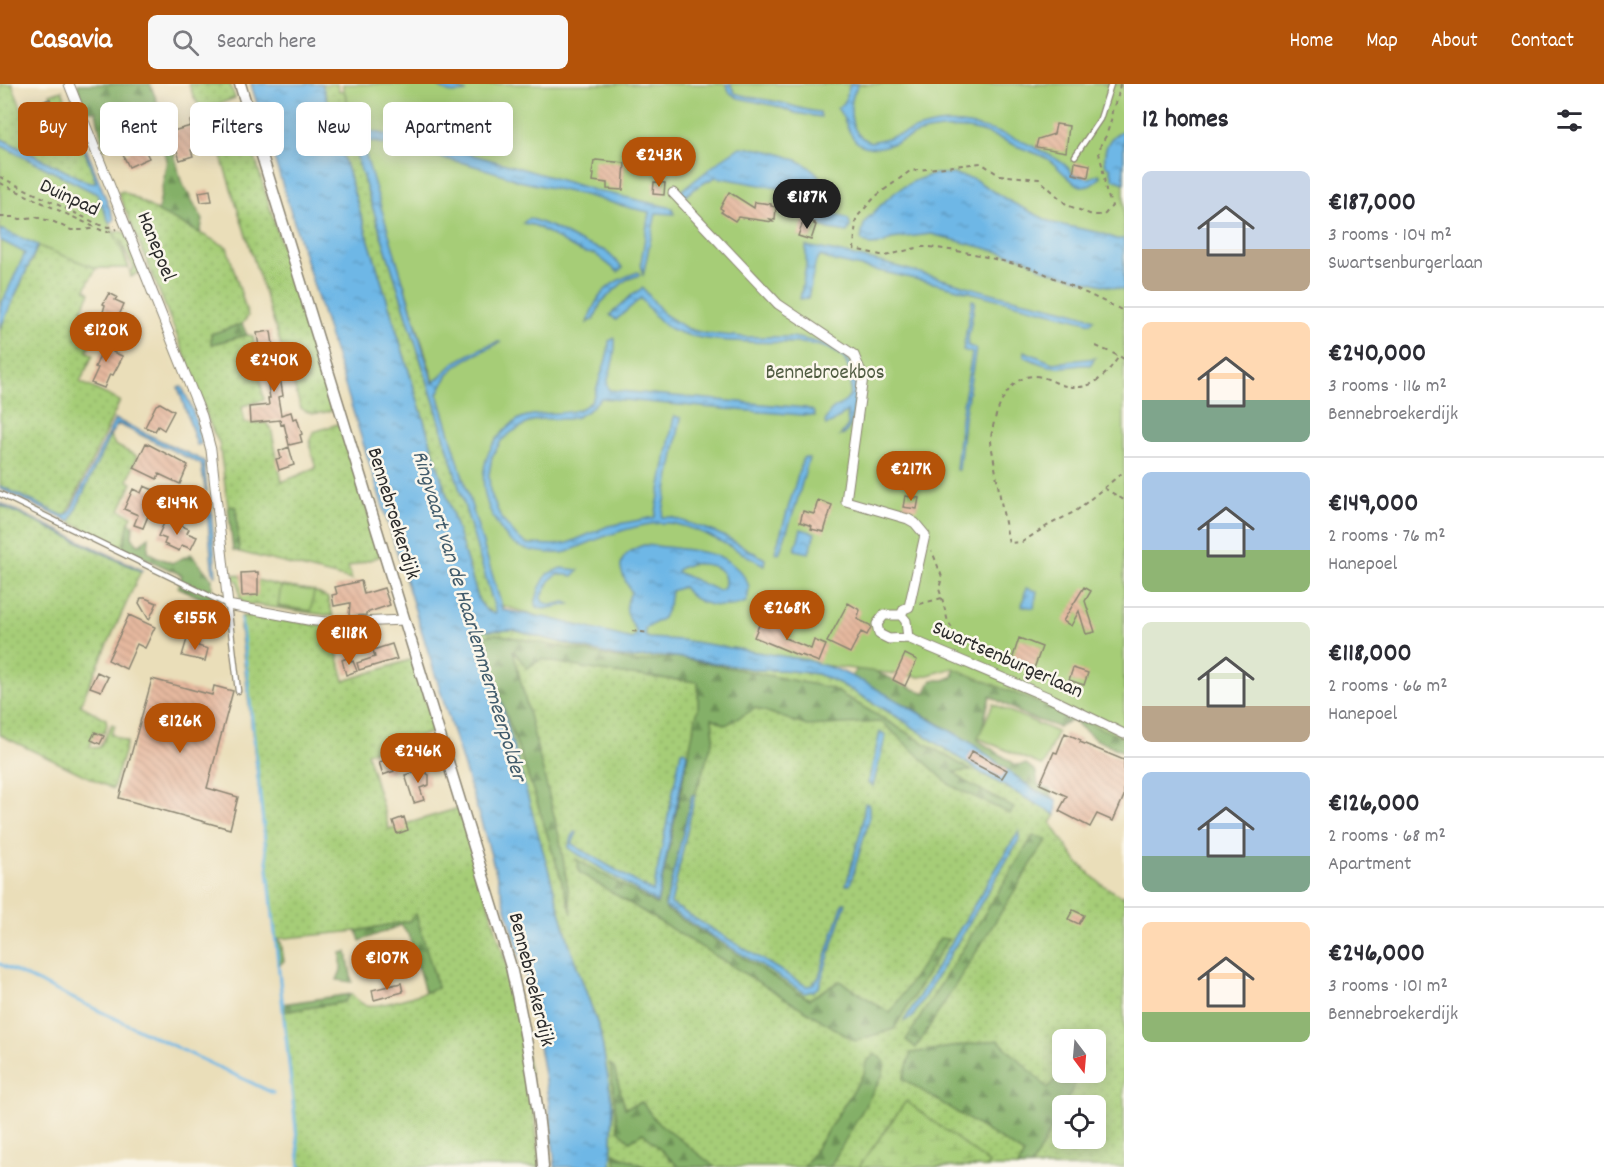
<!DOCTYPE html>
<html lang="en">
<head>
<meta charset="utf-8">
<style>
	:root { --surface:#fff; --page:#f7f7f7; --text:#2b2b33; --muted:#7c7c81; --line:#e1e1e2; --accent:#b45309 }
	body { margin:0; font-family:Dekko,sans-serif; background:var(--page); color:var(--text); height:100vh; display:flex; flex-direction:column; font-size:22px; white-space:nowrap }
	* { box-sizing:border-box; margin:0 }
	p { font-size:20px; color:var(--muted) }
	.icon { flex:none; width:33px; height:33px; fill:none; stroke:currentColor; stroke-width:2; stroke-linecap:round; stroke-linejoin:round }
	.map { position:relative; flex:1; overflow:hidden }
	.drawer { display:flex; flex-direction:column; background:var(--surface); width:480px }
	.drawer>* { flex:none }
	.hud { position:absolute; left:18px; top:18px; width:570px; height:54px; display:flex; gap:12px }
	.needle { width:39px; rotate:164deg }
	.tools { position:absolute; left:1052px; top:945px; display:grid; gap:12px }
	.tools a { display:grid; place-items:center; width:54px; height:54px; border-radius:9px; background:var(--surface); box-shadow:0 3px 15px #0003; font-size:30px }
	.price { position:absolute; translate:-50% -51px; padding:0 14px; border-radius:21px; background:var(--accent); color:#fff; font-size:20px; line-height:39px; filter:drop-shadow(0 2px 3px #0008) }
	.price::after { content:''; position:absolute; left:50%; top:36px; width:18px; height:14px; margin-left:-9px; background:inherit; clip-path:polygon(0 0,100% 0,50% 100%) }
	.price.selected { background:#222; color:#fff }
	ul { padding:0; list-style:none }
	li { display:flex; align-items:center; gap:18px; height:150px; padding:0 18px }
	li+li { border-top:2px solid var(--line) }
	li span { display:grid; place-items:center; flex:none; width:168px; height:120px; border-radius:9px; color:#555 }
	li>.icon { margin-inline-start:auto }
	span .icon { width:72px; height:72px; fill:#fffc; stroke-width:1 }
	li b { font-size:26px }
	h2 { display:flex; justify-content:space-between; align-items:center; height:72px; padding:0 18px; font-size:26px }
	.pill { padding:0 21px; border-radius:9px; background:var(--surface); box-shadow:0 3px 15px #0003; font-size:21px; line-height:54px }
	.pill.selected { background:var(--accent); color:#fff }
	header { display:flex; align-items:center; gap:36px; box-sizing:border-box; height:84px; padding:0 30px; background:var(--accent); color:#fff }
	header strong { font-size:28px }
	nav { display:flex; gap:33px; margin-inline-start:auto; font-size:21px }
	.search { width:420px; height:54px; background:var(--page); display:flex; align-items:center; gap:15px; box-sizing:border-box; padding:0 21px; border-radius:9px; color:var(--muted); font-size:22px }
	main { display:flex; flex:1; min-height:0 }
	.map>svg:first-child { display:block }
	.grass { fill:url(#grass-dots); stroke:#687c51; stroke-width:1.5; fill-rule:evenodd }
	.forest { fill:url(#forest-firs); stroke:#586e4a; stroke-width:1.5 }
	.wetland { fill:url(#wetland-marsh); stroke:#687c51; stroke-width:1.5 }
	.park { fill:#a6cd77; stroke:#687c51; stroke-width:1.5 }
	.water { fill:url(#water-ripples); stroke:#4c7188; stroke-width:1.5; fill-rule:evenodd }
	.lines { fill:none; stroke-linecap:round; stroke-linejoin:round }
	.stream { stroke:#6eb7e6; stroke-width:3 }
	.building { fill:url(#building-back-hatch) }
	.service-casing { stroke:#8a8472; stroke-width:7 }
	.minor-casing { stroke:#8a8472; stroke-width:11 }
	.tertiary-casing { stroke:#8a8472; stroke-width:13 }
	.path { stroke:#8a8472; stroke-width:2; stroke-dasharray:4.5 4.5; stroke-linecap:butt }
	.service { stroke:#fff; stroke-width:4.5 }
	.minor { stroke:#fff; stroke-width:9 }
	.tertiary { stroke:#fff; stroke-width:10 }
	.labels { text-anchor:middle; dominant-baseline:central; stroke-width:5; stroke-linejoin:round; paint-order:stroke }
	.street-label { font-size:21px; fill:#2b2b2b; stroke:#fbf7ec }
	.park-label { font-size:21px; fill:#505c42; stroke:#fbf7ec }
	.water-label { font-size:22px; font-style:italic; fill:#425c6c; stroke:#fbf7ec }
</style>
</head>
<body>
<header>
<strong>Casavia</strong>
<div class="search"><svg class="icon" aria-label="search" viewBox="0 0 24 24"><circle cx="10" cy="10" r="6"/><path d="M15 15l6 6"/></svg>Search here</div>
<nav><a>Home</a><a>Map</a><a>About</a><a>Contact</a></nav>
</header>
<main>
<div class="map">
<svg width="1124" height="1083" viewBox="0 0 1124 1083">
	<defs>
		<pattern id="grass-dots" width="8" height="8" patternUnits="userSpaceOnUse" patternTransform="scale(1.5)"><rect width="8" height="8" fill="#a6cd77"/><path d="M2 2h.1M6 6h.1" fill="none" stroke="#8fb067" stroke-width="1.8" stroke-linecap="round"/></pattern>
		<pattern id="forest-firs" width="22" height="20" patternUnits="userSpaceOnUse" patternTransform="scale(1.5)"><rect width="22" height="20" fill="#84b068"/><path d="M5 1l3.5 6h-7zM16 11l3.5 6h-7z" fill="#6c8f56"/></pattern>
		<pattern id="wetland-marsh" width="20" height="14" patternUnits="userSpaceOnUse" patternTransform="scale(1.5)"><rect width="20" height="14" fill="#a6cd77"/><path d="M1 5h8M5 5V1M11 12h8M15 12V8" fill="none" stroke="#8fb067"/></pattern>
		<pattern id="water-ripples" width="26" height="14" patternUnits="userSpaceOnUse" patternTransform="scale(1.5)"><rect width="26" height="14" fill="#6eb7e6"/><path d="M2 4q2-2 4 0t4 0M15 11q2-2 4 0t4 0" fill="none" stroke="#5b95bb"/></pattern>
		<pattern id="building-back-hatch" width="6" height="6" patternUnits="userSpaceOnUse" patternTransform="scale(1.5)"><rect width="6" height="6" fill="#e5b89e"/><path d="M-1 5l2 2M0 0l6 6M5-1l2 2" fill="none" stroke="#c59e88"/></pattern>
	</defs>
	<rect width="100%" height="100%" fill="#fbf7ec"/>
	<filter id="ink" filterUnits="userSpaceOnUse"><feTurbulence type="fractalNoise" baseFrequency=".0167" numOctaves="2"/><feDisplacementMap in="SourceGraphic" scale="12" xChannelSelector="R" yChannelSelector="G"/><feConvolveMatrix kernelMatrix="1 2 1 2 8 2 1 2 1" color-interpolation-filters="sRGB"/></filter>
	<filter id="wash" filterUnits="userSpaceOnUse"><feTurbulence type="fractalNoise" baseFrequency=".008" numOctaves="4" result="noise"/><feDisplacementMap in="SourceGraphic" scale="24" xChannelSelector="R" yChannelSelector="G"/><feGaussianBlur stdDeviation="1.35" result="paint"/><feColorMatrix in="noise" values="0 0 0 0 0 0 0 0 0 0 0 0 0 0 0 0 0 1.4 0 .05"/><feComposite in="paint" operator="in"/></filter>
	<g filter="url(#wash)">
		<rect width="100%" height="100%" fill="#eadeb9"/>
		<path class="grass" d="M0,0H12L29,44L58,34L50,10L62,6L96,98L89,99L0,54Z
			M189,0H230L235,14L207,24C195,23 193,10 189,0Z
			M322,0H337L339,7L344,6L351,22L343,24V30L434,318L497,529L486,526L479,517L389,222L340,63Z
			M243,35L323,298L332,327C320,329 311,332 301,324L223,79L222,61L226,51L230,43Z
			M0,102L104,151L121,147L127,150L141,187L131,193L130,187L134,185L120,155L129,184H96L85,205L90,209L82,225L101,235L87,267L93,271L80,298L120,317L67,430L64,432L0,402V245L38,162Z
			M123,107L159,128L227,163L248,232L242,240L211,250L212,260L247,251L253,252L264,316L242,322L244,339H267L269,344H271L282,398L316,384C312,371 307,361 313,348L341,339L381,472L348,483L352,496L239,468L236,423L228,422L219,358C208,343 202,313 194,294C169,232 145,170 118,109Z
			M110,351L115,361L137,372L128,397L132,399L120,426L132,432L129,438L123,464L70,438Z
			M0,421L141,487L80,621L106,635L107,641L104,649L95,648L90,662L94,664L100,663L112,640L115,642L111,650L127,658L113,705L0,651Z
			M233,490L281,502L314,507L328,514L333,532L243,519L240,514L238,497L233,495Z
			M247,530L317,541H330L344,597L413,575L435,647L367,669L389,745L459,724L510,892L530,989L540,1083H300L283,928L343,918L351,910C356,914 360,920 366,921C382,924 421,909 438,904L409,837L357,847L276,855L240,543L242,532L247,533Z
			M513,546L584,565L633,574L663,572L676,573L759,586H783L817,590L839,599L868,616L899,634L983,690L1056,731L1051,739L1077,778L1101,800L1122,813L1124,811V1083H611L613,1023L600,947L571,866L480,547ZM1062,956H1095V988H1062ZM1062,1022H1095V1054H1062Z"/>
		<path class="forest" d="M78,0H150L168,45L181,97L203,136L200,149L158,128L167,75L160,60L139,29L115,19L111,29L104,67L96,27H87L78,5Z
			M242,240L247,251L211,260V250Z
			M228,422L236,423L239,468L233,466Z
			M129,438L133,441L132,453L138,461L149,453L148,467L157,473L172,479L191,470L212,495V519L178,503L182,491L123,464Z
			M496,550L638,578L676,573L831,604L972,687L954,688L964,697L1014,724L1010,730L950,701L882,638L807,642L756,624L726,641L712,634L714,653L695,711H692L666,826L809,915L840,897L890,929L940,854L948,855L894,945L855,957L580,789L576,775L657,821L698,624V598C645,593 593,588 542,575L527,584L513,566L560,756L572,830L536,715L479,553Z
			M957,580L968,583L965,590L972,588L1124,653V668L1095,655L1072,636L1058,643L1030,634L990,612L979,657L1016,681L1026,680L1036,688L1038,701L1050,706L1053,714L1033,705L968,657L908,622L851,593L859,582H863L925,610L932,596H944L954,592L953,589Z
			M1033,752L1047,755L916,964L906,956Z
			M416,830L438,904L425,908L409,852L401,841L360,857L357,847L409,837Z
			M276,855L281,858L284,877L278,882Z
			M347,868L352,898L337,896L341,886V869Z
			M351,910L344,918L283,928L282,920Z
			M998,956L1048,1004L1062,987V988L1081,989L1064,1021L1062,1022V1025L1031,1083H1018L1024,1070L903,995L911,969Z
			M876,970L885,978L883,990L830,1083H804L864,990L866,978Z
			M610,980L614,984L625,1024L642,1018L655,1036L715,1083H679L643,1049L630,1057L618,1046Z
			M614,1069L646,1083H616Z"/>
		<path class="wetland" d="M906,1017L989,1079L986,1083H859Z"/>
		<path class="park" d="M342,0H1124V654L953,584L921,593L762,574L608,553L500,521L438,310Z
			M0,61L97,110L129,184H96L38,162L0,244Z
			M281,502L314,507L311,527L278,522Z
			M993,620L1057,648L1043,682L978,654Z"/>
		<path class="water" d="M251,0H322L340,63L389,222L479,517C484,524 488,530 496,529L434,318L343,30V24L351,22L358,44L469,70L513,82L594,106L672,124L674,130L656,129L643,192L641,178L649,128L631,124L584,111L519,97L501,90L468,80L361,55L433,299L455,278L481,264L497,258H501C486,266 457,277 447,292C444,298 441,304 438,310L503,526L548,534L632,555L637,549C628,532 622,527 631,508C628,501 622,492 621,484C620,471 634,464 644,461C666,463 693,465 714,471C727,474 743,487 748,500C750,506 748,513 746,518C725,526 696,523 683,503L671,507L669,521L663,534L645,545V552L649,554L681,556L807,576L838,586L868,600L968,657L1033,705L1057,716L1056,731L983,690L899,634L868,616L839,599L817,590L783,586H759L676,573L662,572L633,574L615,572L513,546L481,547L571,866L600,947L613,1023L611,1083H555L549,1019L529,904L484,747ZM690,480C707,479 730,482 724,504L719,507L677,488L678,485Z
			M435,0H446L467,8C452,10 447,10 435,0Z
			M726,0H730L735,9C749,14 763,15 778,18C792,21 805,27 820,28L821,33L795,29L776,22L738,14L730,9Z
			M850,0H859C849,13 848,37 858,50C861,54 867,56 870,58C893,54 915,44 938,40C970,36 1012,51 1040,66C1051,73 1067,78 1073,91L1090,94L1099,90L1101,93C1095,98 1089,105 1081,102C1070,99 1059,83 1049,76C1041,70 1033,69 1024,65C1010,60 997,52 982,48C966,43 943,44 927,47C906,51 879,73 858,59C848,52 846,34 837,24L844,19Z
			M76,43L78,44L114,135L112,138H109L97,110L0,61V54L89,99L96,98Z
			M1124,46V99L1113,95L1110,83L1106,82C1102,66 1108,52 1124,46Z
			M740,63C763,64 809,74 821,95C827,104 827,124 835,130C839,132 844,133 848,135C851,141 851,143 847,148L829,145L822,142L815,135L807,119L783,105L716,93L700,101L684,113L680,108L722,75Z
			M935,90H952L974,95L1009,117L1053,139L1101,149L1116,155H1124V206L1083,196L1043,185L1027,175L931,150L891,155L883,160L870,161L861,156C862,150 862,144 865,138C867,134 872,130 875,127C894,107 908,97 935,90Z
			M529,134L552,143L578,157L606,167L623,184L618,188L595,170L585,169L575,165L536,142L523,139Z
			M0,145L38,161L0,245V223L25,169L0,156Z
			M806,162C868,173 927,191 988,208C1023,218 1060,222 1094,235L1091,239L942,201L834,177L820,172L816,177L808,214L800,215L806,182Z
			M638,188L640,191L626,196L606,214L601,219L594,235L587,239C597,209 608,198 638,188Z
			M643,204L664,230L686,244L703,249L744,253H793L834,262L844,269L848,275L855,291L856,308L851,341L845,350L840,352L848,341L847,327L832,339L826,341L825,339C826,335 827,331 831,327C838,320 848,320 850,309C852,297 850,279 840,271C818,254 776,260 750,258C725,257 696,256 673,246C659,240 650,226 641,214L616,236L610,231L634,209Z
			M972,216L975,217L967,261L976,265L964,335L959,386H956L961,333L972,269L963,266Z
			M615,254C616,271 611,284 607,300L609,306L806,324L813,327L815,332L736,326L601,314L589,326L577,333L567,335H542L532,337L512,348L501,357L492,373L489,390L490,407L501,434L517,453L527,460L555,461L568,459L608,442L655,433L674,332L681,334L662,433H671L710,446L728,454L765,475L764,481C735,466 707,447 675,440C646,434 594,456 567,468C554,471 526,468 514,460C508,456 503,449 499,443C479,413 476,375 503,348C508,343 515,337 521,334C541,325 577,335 591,317C595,312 597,303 599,297C603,283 609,272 609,257Z
			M1024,267L1053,279L1095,274L1090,281C1080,280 1071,283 1061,283C1048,284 1036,278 1024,272Z
			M178,303H182C191,320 198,340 201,360L197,361Z
			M115,335L204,377L207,408L205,405L201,380L118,340L110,351L70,438L0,405V402L64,432L70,428Z
			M803,374H809L796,421L779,470L775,468Z
			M0,419L142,486L141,487L0,421Z
			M211,424L216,491H214L212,482L207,425Z
			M801,445L815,449L809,469L795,466Z
			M561,484L579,486L573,492L558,490L551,495L541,514L543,518L551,521L565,518L570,520L544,525L538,524L535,520L539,505L547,490Z
			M1026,504L1037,507L1034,524L1022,522Z
			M880,648L886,651L873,702L868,699Z
			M685,666L687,670L657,819L568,764L574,748L577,749L572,760L653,808L681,667Z
			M692,711H695L671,820L806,902L812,901L819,893L843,819H846L819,903L813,907L805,909L665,823Z
			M865,719L869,720V736L850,801H846L862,743Z
			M1019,747V756L912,934L904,937Z"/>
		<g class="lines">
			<path class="stream" d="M241,535L300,1083
				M0,880L273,1009"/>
		</g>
		<g id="blocks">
			<path class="building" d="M50,15L55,28L34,36L29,22Z
				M205,32L212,54L209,55L211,60L191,66L193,72L180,76L174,58L172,59L169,48L191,42L190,37Z
				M490,40L507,48L502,57L486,49Z
				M1056,40L1069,42L1066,68L1036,63L1038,55L1054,50Z
				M143,62L149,74L129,83L123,71Z
				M596,76L625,79L623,106L607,105V99L593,97L594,90H592L594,77Z
				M1075,78L1090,81L1088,93L1073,90Z
				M654,98L665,99L664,111L653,110Z
				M210,106L212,117L201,118L199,108Z
				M729,108L754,124L755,118L771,120V122L776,123L775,136L770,135L773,138L738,133L735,137L721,128L723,126L720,124Z
				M804,135L815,139L814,140L816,141L811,156L798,152Z
				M109,209L117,213L115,216L124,220L115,241L101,235L105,221L103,220Z
				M271,247L273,261L276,267L283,312L278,313L281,331L291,328L293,335L297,334L302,350L300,351L302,358L289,361L284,340L281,341L280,336L250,339L249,323L269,321L268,314H270L263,269L261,264H259L257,249Z
				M105,253L117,259L113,268L122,272V274L113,291L110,290L104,304L91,299L98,284L95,283L104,263L101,262Z
				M160,319L174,327L164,346L158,342L155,347L145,343L156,321Z
				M146,359L188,381L180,400L159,390L157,395L134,384Z
				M289,363L294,381L279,386L276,375L281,374L279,367Z
				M144,402L158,408L143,444L134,441L138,431L124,425L133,405L141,409Z
				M905,412L919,414L917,425L903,423Z
				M818,416L832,421L824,448L811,445L812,442L800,438L803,427L814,430Z
				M166,435L189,445L187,449L197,453L191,465L182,461L179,467L164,460L166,455L158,452Z
				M258,488V511L242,512L241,489Z
				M361,497L364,510L384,504L390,521L366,529V531L349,532L350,519L334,522L332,511L337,510L335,503Z
				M1084,503L1091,507L1085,517L1095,548L1086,550L1079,527L1071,542L1063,537Z
				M141,514H145L157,519L149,536L139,519Z
				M848,519L860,526L857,535L870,541L871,543L867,551L861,548L850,569L827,558Z
				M129,531L155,543L145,564L137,560L126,585L108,576Z
				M762,534L789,546L785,554L811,565L814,556L826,561L819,578L801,571L800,572L754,553Z
				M366,544L368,551L355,554L353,545Z
				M1019,554L1042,563L1033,587L1011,579Z
				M187,555L199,558L198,562L208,565L205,577L182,572Z
				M392,560L397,575L359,586L357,579L375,573L373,566Z
				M905,570L917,576L905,602L893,596Z
				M350,573L351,578L353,577L357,587L346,591L342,576Z
				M1073,584L1088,589L1084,601L1069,596Z
				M97,588L108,593L101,607L90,603Z
				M152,595L212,611L214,602L233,607L207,704L238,713L230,745L119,714Z
				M95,648L104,652L100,660L91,656Z
				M1065,649L1081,656L1080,658L1124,676V712L1113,737L1097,730L1090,743L1059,727L1067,712L1040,700L1054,668L1057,669Z
				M972,667L1007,686L1002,694L967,676Z
				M390,675L394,687L383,691L379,678Z
				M425,685L426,689L429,691V701L420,704L424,716L414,719L405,691Z
				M404,733L408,746L397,750L393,737Z
				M1073,826L1084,831L1079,840L1068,835Z
				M401,899L403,908L374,916L372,906Z"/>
		</g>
	</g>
	<g filter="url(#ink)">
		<use href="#blocks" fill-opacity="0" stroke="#8a8472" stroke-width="1.5"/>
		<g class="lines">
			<g class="service-casing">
				<path id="service" d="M1075,72L1100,35L1111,0
					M0,410L228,521L238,607"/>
			</g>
			<g class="minor-casing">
				<path id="minor" d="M69,0L202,332L211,366L228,521L308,536L334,539L404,536
					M673,109L778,220L854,271L863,293L846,417L908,435L915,439L925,451L909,523L904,525L901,531L906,537L908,554L1050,614L1124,650
					M901,531H884L877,540L879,550L889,555L908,554"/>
			</g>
			<g class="tertiary-casing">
				<path id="tertiary" d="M240,0L511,883C526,949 539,1016 543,1083"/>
			</g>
			<path class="path" d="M1120,0L1118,12L1112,27L1111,37L1106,52L1101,60L1099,69L1102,81L1106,107L1112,122L1104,131H1092L1067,121L1039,95L999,91L981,79L910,87L876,112L856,134L854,165L885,172L920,163H930L970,169L1035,185L1124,227
				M0,93L100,141L108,143L115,142
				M0,99L103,147L108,148L116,145
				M0,133H13L20,135L35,133L54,138L71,146H85L95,144
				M1096,262L1119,272
				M1124,275L1119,272C1104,295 1088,310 1059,300C1050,296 1043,292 1033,292C1006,293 993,333 991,355C991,364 994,374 995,383C999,408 1004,434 1009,459L1022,458L1047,442L1076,427L1122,389L1124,386
				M1104,404L1124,416
				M942,514L948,538L954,547
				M920,520L942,514L939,505L942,493L932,467
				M632,547L649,549"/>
			<use href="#service" class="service"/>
			<use href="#minor" class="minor"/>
			<use href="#tertiary" class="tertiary"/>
		</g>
	</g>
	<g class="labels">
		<g class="street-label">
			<text transform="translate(69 115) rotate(25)">Duinpad</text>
			<text transform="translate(155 163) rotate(68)">Hanepoel</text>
			<text transform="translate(392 430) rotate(73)">Bennebroekerdijk</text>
			<text transform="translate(1007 577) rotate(24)">Swartsenburgerlaan</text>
			<text transform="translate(530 896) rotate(76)">Bennebroekerdijk</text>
		</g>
		<g class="park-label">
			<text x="825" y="290">Bennebroekbos</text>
		</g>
		<g class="water-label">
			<text transform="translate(468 532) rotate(73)">Ringvaart van de Haarlemmermeerpolder</text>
		</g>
	</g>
</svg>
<div class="tools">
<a><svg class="needle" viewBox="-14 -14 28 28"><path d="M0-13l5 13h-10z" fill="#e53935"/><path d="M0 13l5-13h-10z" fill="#7c7c81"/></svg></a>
<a><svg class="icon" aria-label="locate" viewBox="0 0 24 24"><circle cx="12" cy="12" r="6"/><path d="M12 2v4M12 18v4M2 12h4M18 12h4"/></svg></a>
</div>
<b class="price" style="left:659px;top:104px">€243K</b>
<b class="price selected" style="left:807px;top:146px">€187K</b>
<b class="price" style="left:106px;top:279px">€120K</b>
<b class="price" style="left:274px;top:309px">€240K</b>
<b class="price" style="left:911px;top:418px">€217K</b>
<b class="price" style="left:177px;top:452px">€149K</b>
<b class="price" style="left:787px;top:557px">€268K</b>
<b class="price" style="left:195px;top:567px">€155K</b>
<b class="price" style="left:349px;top:582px">€118K</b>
<b class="price" style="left:180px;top:670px">€126K</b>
<b class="price" style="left:418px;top:700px">€246K</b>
<b class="price" style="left:387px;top:907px">€107K</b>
<div class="hud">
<a class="pill selected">Buy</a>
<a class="pill">Rent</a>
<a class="pill">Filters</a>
<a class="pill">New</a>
<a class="pill">Apartment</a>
</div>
</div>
<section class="drawer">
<h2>12 homes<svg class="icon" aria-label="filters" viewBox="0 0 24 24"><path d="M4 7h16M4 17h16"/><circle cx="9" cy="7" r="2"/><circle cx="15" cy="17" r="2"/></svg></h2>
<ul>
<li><span style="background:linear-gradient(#c9d6e8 65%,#b9a48a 0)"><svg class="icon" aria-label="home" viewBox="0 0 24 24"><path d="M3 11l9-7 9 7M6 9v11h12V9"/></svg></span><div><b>€187,000</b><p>3 rooms · 104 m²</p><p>Swartsenburgerlaan</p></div></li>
<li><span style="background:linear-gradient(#ffd9b3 65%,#7fa58c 0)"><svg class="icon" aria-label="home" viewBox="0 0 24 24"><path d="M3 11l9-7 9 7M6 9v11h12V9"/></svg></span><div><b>€240,000</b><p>3 rooms · 116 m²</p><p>Bennebroekerdijk</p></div></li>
<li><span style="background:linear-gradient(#a9c7e8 65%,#8fb573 0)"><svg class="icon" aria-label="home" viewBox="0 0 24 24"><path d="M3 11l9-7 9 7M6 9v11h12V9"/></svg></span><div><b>€149,000</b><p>2 rooms · 76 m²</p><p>Hanepoel</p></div></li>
<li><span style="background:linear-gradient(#dfe7d0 70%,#b9a48a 0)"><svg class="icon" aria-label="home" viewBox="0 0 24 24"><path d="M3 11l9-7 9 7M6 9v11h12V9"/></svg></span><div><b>€118,000</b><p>2 rooms · 66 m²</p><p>Hanepoel</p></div></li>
<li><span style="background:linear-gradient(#a9c7e8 70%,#7fa58c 0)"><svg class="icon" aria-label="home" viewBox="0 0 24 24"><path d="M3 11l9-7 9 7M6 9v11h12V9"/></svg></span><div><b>€126,000</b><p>2 rooms · 68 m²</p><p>Apartment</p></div></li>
<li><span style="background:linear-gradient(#ffd9b3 75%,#8fb573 0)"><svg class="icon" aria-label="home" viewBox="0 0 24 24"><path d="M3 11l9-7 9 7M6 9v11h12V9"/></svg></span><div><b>€246,000</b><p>3 rooms · 101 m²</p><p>Bennebroekerdijk</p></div></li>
</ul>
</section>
</main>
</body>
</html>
